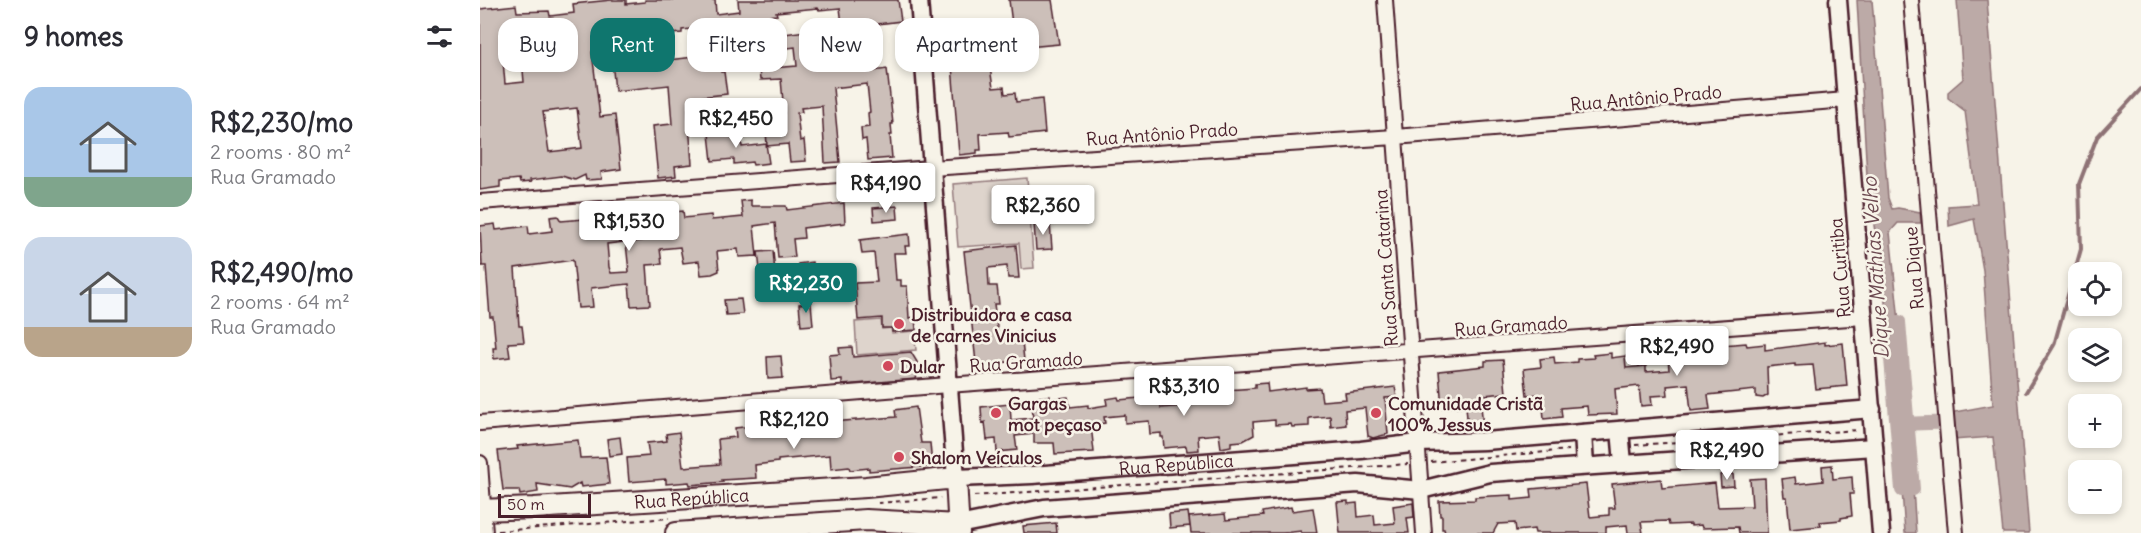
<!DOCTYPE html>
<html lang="en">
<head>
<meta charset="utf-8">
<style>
	:root { --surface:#fff; --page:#f7f7f7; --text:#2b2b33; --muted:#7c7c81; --accent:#0f766e }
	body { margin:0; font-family:Delius,sans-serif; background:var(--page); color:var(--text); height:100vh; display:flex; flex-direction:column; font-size:22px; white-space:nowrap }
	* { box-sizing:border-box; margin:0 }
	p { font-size:20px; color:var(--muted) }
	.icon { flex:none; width:33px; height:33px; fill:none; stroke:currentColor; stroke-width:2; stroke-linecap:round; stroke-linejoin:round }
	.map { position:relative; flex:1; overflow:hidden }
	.panel { display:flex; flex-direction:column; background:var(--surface); width:480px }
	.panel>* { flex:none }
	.hud { position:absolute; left:18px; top:18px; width:570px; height:54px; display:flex; gap:12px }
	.controls { position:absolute; left:1588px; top:262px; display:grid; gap:12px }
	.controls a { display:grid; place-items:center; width:54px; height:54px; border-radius:12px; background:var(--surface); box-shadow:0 3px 9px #0003; font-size:30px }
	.scale { position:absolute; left:18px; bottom:15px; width:93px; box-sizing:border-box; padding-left:6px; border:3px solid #4a1f2b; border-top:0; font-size:16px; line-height:21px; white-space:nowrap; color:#4a1f2b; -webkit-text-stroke:4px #f7f3e8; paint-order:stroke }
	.price { position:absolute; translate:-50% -51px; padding:0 14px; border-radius:6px; background:#fff; color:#222; font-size:20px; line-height:39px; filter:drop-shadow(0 2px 3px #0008) }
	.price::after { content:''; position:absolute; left:50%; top:36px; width:18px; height:14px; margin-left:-9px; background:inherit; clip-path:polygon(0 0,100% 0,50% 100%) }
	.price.active { background:var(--accent); color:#fff }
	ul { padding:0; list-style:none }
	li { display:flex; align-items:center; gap:18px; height:150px; padding:0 24px }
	li span { display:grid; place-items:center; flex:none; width:168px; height:120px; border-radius:18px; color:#555 }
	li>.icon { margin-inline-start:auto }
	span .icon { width:72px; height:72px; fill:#fffc; stroke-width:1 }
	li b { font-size:26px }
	h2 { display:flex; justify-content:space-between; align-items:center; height:72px; padding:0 24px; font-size:26px }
	.tag { padding:0 21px; border-radius:18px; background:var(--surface); box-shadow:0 3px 9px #0003; font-size:21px; line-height:54px }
	.tag.active { background:var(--accent); color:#fff }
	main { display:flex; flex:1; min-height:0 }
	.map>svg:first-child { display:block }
	.green { fill:#ded4cc; stroke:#947a7c; stroke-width:1.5 }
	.water { fill:#bcaaa7; stroke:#8e7275; stroke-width:1.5 }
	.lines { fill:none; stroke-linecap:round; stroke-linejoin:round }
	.stream { stroke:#8e7275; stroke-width:4 }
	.canal { stroke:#bcaaa7; stroke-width:14 }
	.building { fill:#ccbfb9; stroke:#4a1f2b; stroke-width:1.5; fill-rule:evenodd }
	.minor-casing { stroke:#4a1f2b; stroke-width:18 }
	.tertiary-casing { stroke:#4a1f2b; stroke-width:21 }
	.secondary-casing { stroke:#4a1f2b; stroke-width:24 }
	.path { stroke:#4a1f2b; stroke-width:2; stroke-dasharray:4.5 4.5; stroke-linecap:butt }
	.minor { stroke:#f7f3e8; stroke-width:14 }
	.tertiary { stroke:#f7f3e8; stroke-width:16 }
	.secondary { stroke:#f7f3e8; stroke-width:20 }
	.poi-dot { fill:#d1495b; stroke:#f7f3e8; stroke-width:2 }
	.labels { text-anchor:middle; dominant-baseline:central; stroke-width:5; stroke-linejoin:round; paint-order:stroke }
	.street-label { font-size:18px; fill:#4a1f2b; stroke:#f7f3e8 }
	.poi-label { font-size:18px; font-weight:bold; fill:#4a1f2b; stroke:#f7f3e8; text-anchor:start }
	.water-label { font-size:20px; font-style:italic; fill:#6c4950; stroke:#f7f3e8 }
</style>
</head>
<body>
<main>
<section class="panel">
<h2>9 homes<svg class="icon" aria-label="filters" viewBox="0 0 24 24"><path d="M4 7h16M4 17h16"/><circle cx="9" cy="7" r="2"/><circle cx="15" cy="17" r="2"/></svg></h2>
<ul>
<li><span style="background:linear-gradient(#a9c7e8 75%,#7fa58c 0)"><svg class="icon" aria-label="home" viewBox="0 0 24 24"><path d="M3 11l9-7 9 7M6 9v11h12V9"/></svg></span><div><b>R$2,230/mo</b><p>2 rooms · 80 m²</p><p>Rua Gramado</p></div></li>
<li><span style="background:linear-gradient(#c9d6e8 75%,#b9a48a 0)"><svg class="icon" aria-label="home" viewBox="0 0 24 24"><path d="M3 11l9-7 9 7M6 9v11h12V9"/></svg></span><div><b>R$2,490/mo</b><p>2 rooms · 64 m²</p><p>Rua Gramado</p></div></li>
</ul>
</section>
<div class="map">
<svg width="1661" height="533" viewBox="0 0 1661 533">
	<rect width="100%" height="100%" fill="#f7f3e8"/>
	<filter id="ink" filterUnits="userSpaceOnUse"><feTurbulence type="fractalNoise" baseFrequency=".0167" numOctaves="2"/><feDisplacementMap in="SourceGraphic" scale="12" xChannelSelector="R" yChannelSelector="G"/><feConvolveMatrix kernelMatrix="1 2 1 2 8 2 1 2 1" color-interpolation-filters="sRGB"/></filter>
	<g filter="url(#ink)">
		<path class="green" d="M547,178L554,268L541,269L539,243L478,247L473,184Z
			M401,320L402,329L411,328L412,333L434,331L436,350L377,355L375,322Z"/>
		<path class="water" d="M1377,0H1392L1408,198L1412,209L1418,208L1440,212L1441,223H1418L1410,232L1419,322L1408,323L1387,176Z
			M1477,0H1507L1549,533H1523L1513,437L1473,440L1469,413L1513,405L1503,270L1494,219L1469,226L1468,206L1497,204L1485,111L1468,98V92L1483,79Z
			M1433,489L1436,533H1425L1422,490Z"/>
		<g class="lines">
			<path class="stream" d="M1415,318L1427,493
				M1546,392L1574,345L1601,249L1599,184L1617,137L1661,89"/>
			<path class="canal" d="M1419,322L1433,489L1422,490L1408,323Z
				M1421,424L1476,422"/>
		</g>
		<path class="building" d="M131,0H146V4L165,2V0H235L236,14L259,11L258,0H418L421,21L382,26L387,72L407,69L413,124H411L412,135H410L412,158L388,160L386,139L382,140L381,128L389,127L388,113L390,112L387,84L353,88L360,162L345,163L342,106L321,108L322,112L317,113L320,141L324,140L326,161L310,162L308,144L287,146L285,114L304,113L301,79L280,80L279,69L317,66L315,47L278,52L277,38L339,29L340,43L364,40L360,8L339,10L338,8L296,12L297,15L274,17L276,37L252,40L254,54L239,56L241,72H244L247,94L210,98L209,109H208L212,164L195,166L196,176L178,178L173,126L192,124L189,85L135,91L131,50L112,52L120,117L135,115L141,169L121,172L122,179L106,180L105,175L95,180L82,176L50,180L51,182L40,183L39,179L20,181V187L0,190V9L36,5L37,12L69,11L70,16L94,13L93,4ZM221,28L224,56L169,62L167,36L202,33V30ZM41,47L44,82L25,84L22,49ZM97,108L102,148L69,152L63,112Z
			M529,0H572L579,44L525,49L526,58L509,60L513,88L524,87L525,94L535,93L536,102L562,99L565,133L529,137L528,132L500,134L501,150H497V153L479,155L472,65L476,64L473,42H469L468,31L532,24Z
			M260,131L262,147L286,144L289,163L273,165L272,162L254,164V159L232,161L229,134Z
			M271,200V206H306L307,210L364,203L365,223L323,228L324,238L313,239L315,257L298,258L295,223L274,226L277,256L259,257L258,249L237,251L239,271L232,274L221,275L219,261L203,263L200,247L180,249L182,264L167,265L170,305L151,306L149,284L111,288L113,307L98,308L93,260L35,268L39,326H42L44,342L28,343L30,357L14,359L13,348H16L13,317H10L6,266H2L0,226L15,224L16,230L48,226L49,234L72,231L70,217L78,216L81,221L104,219L105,226L126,224V219L140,217L143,242L127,244L129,267L131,273L149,272L146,243L165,240L162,208L183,206L184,213L203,211L204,218L231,215L232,220L263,217L261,201Z
			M417,206L418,219L394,221L393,208Z
			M570,223L572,249L556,250L554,224Z
			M429,234L430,246H425L426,253H414L416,280H421V286H427L429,318L435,317L436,330L412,332V328H402V318L378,320L375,283L397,282L394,253L382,254L380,240Z
			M536,245L539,278H528L527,266L508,268L509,286H517L519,304H514L518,335L541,333L544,360L512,364V371L497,372L484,251Z
			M293,251L297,294L283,296L278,252Z
			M332,262L333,270L354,268L356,284L337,285V280L320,282L318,264Z
			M261,299L263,314L246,315L244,300Z
			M331,303L333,325L321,326L319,304Z
			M1345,342V345L1363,343L1367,386L1336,389L1333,365L1315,366V364L1287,367L1288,395L1283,398L1276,397V390L1228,395L1230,409L1211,411L1208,384L1187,386L1188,395L1171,396L1172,405L1161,406L1159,386L1135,389L1137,414L1108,415L1107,406L1081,408L1082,417L1064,419L1062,394L1047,395L1044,369L1061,367L1060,359L1074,357L1075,364L1097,362V359L1114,358L1113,355L1131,353V358L1145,356L1146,368L1166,366V372L1189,370L1188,357L1205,356L1206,361L1244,359L1243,345L1266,343L1267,346L1285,344V350Z
			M372,347L373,357L431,352L437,362L438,371L436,379L362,385V380L351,381L349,355L360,354L359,348Z
			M301,356L303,378L288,379L287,357Z
			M1023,360L1026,393L1004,395V405H1001L1003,428L988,430L986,406L962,408L959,371L1005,366V361Z
			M787,383L788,392L826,387V389L840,388L842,401L866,399L865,393L915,387L917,397L905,398L908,434L893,438L888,436L885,408L865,410L866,425L851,427L850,416L829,418V426L812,427L811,424L795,425V420L773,422L774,435L763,441L751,442V446L741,448L739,434L718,436L719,450L707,451L706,446L684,448L683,437H681V433L670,434L669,421L645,423V415L624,417L625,423L611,425L614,452L575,454L574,443H554V434L535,436L537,450L517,452L516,439L507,440L505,422L502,423L501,407L530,404L531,420L553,418L551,401L559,400V397L570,396V399L588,397L590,407L608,405V408L627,405L626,399L638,397L639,400L680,396L681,408L703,406L702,400L718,399L717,392L775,388V384Z
			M436,407L441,443H450L452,466L389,471V468L370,470L369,467L351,469L350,455L298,460V462L275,465L276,478L242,480L243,482L210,485L209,482L186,484V479L149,482L147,458L169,456L167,443L187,441L186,434L199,432L203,467L240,464L238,439L256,437L255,428L273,426L274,432L297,429V420L310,419L311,425L416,417L415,410Z
			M140,437L142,454L129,456L127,439Z
			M98,440L100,458L126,457L129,484L101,487L100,483L90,489L57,484L58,492L40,495L39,490H23L18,451L38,449L37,446Z
			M1352,465L1353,479L1372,477L1373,494H1370L1372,516L1361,518V520L1340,522L1341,526L1310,529L1307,497H1304L1302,479L1315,477L1316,484L1343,481L1342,466Z
			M1253,474L1254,486L1241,487L1240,475Z
			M1285,478L1287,533H1259L1258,527L1222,528L1221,525L1211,526V524L1189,525L1188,521L1161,522L1163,533H1148L1147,525L1126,527V533H1055L1054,529L1036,531L1035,523L1018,524L1013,533H965L964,529H962V516H960L959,501L995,500V497L1011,496L1032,495V500L1052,498L1051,489L1106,484L1110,517L1129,515V508H1135L1132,484L1181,479L1182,488L1235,483L1238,507L1272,506L1270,479Z
			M868,501V504L877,503L878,517L894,515L895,525L915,523L913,506L933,503L934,517L927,518L929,533H860L857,502Z
			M811,507L812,511L833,508L837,533H821V531L803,533H711L709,517L745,514L746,520L783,516L782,512Z
			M708,512L710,526L690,528L689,514Z
			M576,523L577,533H544L543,526Z"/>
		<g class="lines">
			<g class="minor-casing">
				<path id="minor" d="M905,0L944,533
					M1431,0L1476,533
					M0,202L451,168L915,137L1366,100
					M0,423L468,385L1383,317
					M0,463L5,533"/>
			</g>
			<g class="tertiary-casing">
				<g id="tertiary">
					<path id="s1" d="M439,0L476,478L552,475L881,450L939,443L1005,441L1392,409"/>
					<path d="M1358,0L1401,533"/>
					<path d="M1140,430L1143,463"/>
					<path d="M1103,433L1105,466"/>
					<path d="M478,525L564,508L878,484L941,490L1010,473L1394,447"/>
				</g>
			</g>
			<g class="secondary-casing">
				<g id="secondary">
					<path id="s2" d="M0,510L54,508L386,487L476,478L479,533"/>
					<path d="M196,533L386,520L478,525"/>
				</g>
			</g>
			<path class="path" d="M1155,445L1379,430
				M951,462L1089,450
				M494,496L928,464
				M398,503L461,498
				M18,531L189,518"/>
			<use href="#minor" class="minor"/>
			<use href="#tertiary" class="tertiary"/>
			<use href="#secondary" class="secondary"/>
		</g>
	</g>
	<g class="poi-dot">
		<circle cx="419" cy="324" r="6"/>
		<circle cx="408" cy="366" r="6"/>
		<circle cx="516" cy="413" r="6"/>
		<circle cx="896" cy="413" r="6"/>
		<circle cx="419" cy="457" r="6"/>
	</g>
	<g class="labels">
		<g class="street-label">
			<text transform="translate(1166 98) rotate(-5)">Rua Antônio Prado</text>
			<text transform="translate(682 134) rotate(-4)">Rua Antônio Prado</text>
			<text transform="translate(906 268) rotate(-94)">Rua Santa Catarina</text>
			<text transform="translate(1360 268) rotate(-95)">Rua Curitiba</text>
			<text transform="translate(1434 268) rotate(-95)">Rua Dique</text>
			<text transform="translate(1031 326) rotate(-4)">Rua Gramado</text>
			<text transform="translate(546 362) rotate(-4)">Rua Gramado</text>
			<text stroke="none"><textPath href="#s1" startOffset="700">Rua República</textPath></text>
			<text stroke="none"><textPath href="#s2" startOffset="212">Rua República</textPath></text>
		</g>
		<g class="poi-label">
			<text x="431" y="314">Distribuidora e casa<tspan x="431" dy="21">de carnes Vinicius</tspan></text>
			<text x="420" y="366">Dular</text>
			<text x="528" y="403">Gargas<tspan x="528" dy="21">mot peçaso</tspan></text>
			<text x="908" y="403">Comunidade Cristã<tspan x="908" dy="21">100% Jessus</tspan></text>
			<text x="431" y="457">Shalom Veículos</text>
		</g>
		<g class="water-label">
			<text transform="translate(1395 268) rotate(-94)">Dique Mathias Velho</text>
		</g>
	</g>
</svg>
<div class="controls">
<a><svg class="icon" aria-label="locate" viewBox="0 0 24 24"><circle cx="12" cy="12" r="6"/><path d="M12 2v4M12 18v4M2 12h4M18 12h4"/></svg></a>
<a><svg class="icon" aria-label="layers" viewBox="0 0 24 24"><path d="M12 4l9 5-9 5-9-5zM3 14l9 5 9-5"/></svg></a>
<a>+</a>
<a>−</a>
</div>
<div class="scale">50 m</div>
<b class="price" style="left:256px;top:149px">R$2,450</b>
<b class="price" style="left:406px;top:214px">R$4,190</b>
<b class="price" style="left:563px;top:236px">R$2,360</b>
<b class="price" style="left:149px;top:252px">R$1,530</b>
<b class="price active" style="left:326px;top:314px">R$2,230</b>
<b class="price" style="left:1197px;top:377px">R$2,490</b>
<b class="price" style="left:704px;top:417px">R$3,310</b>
<b class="price" style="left:314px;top:450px">R$2,120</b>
<b class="price" style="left:1247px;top:481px">R$2,490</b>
<div class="hud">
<a class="tag">Buy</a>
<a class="tag active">Rent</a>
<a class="tag">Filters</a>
<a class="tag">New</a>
<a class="tag">Apartment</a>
</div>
</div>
</main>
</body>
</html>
